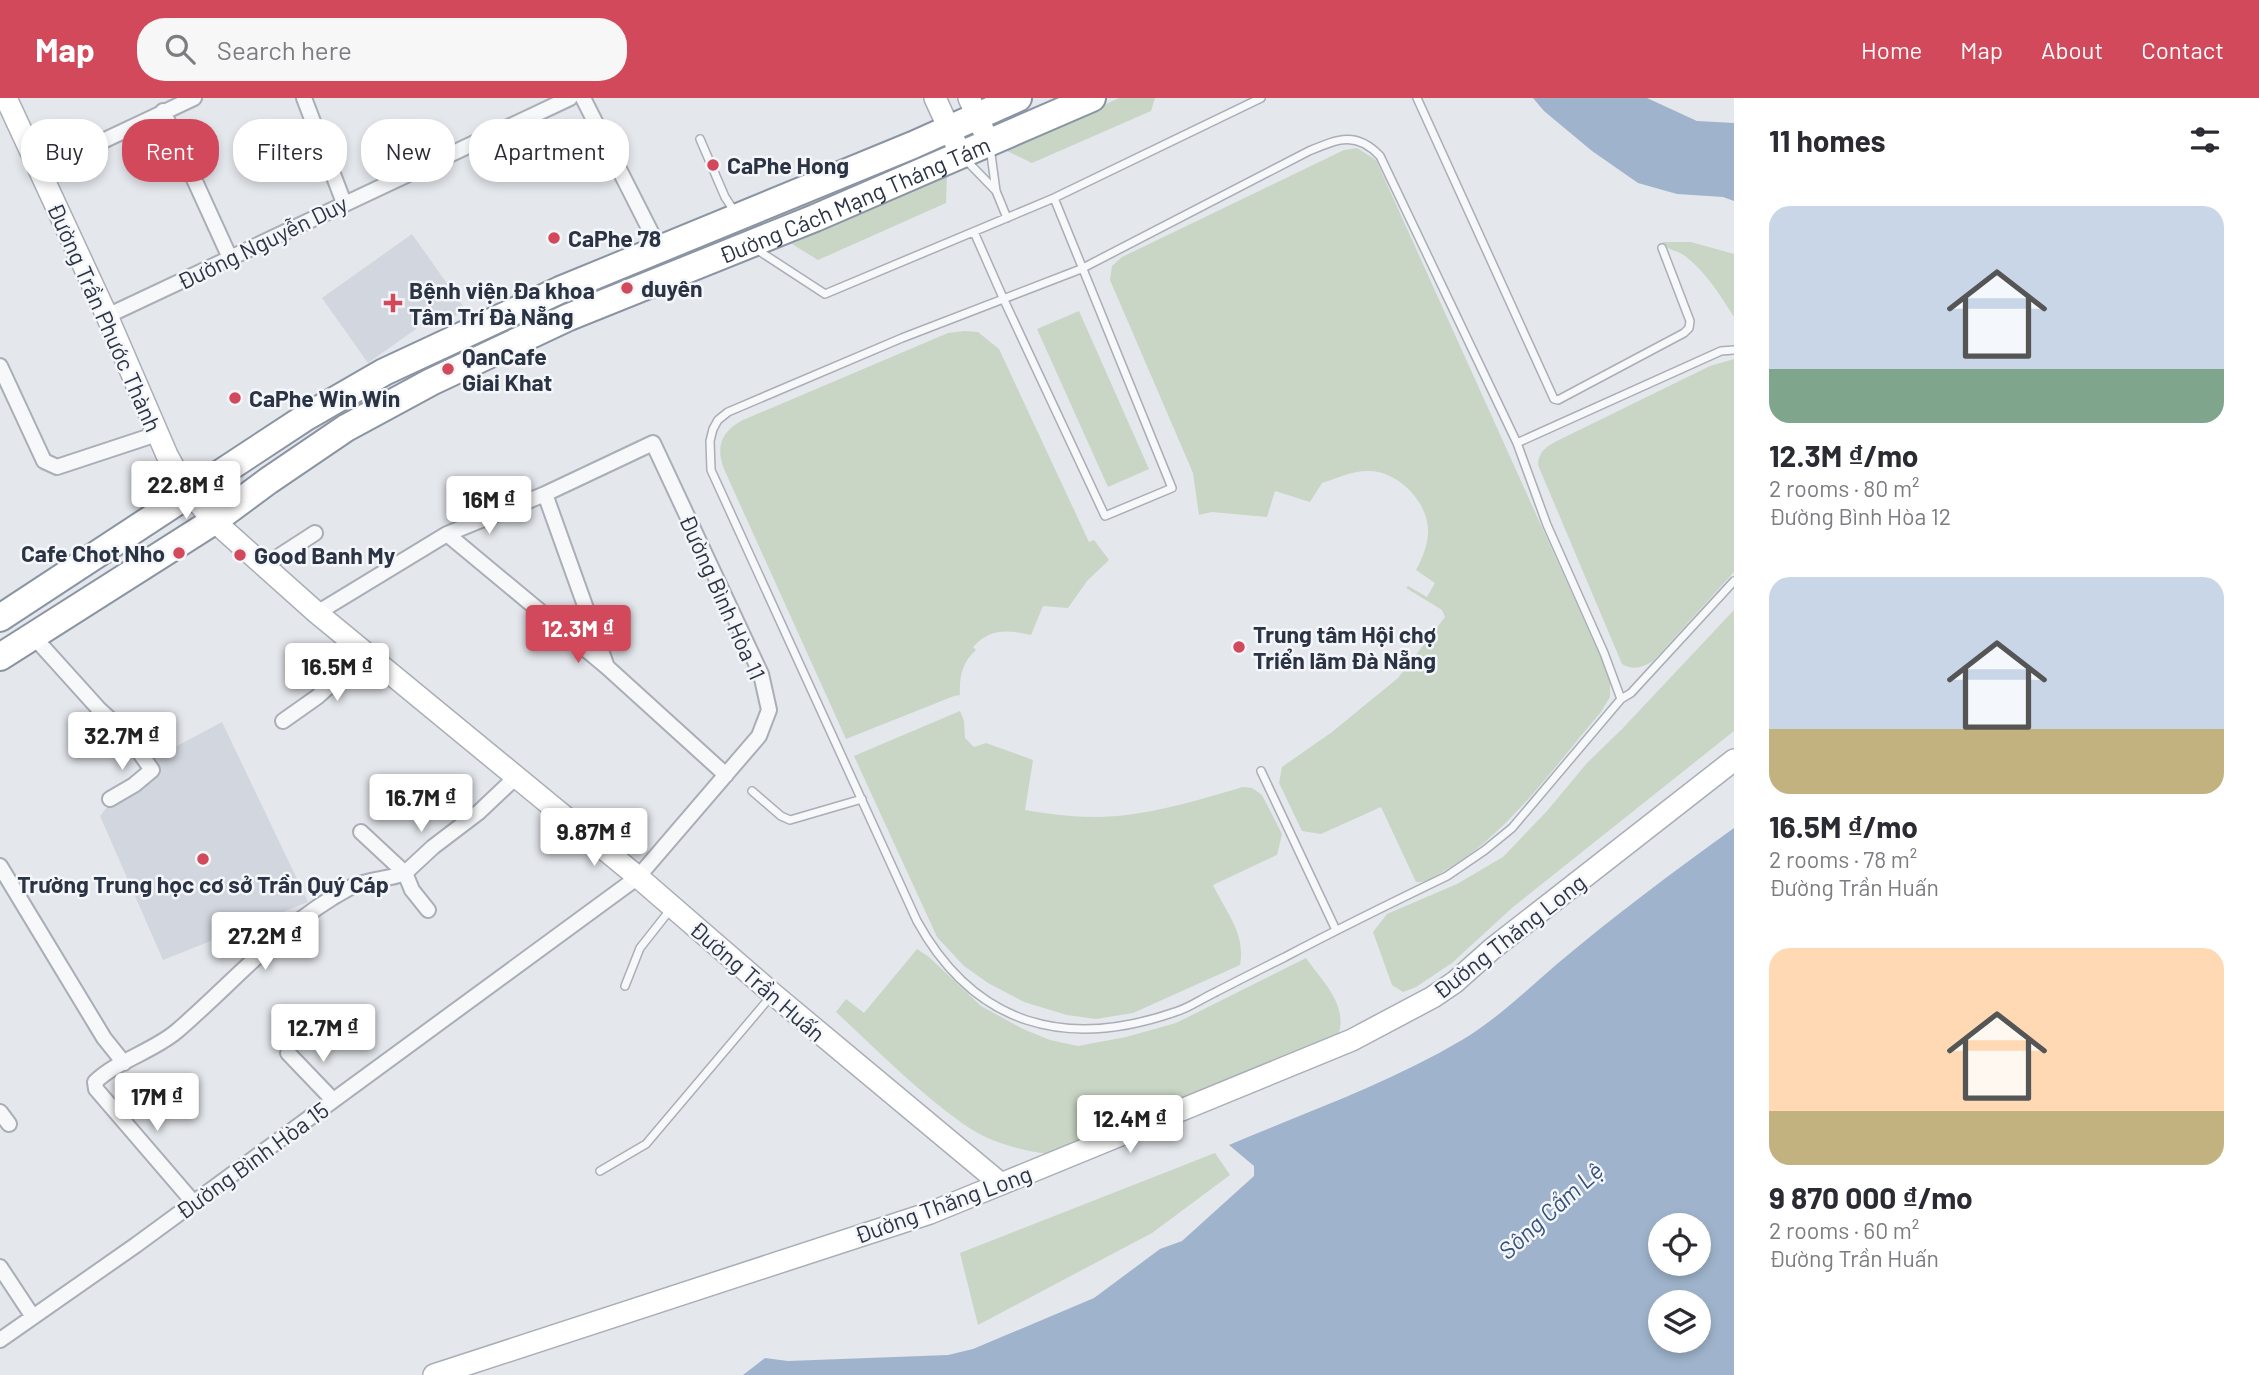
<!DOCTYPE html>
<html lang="en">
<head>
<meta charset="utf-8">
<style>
	:root { --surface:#fff; --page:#f7f7f7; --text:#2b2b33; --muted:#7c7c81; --accent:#d1495b }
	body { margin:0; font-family:Barlow,sans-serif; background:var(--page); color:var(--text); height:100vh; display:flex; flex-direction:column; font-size:26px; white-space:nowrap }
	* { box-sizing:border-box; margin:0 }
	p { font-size:23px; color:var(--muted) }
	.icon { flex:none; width:38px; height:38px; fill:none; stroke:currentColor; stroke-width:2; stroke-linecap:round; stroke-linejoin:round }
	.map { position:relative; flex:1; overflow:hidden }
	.panel { display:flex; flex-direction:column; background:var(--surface); width:525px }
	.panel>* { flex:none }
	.banner { position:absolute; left:21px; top:21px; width:665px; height:63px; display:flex; gap:14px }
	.fabs { position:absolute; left:1648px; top:1115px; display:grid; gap:14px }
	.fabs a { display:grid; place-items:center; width:63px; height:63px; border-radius:50%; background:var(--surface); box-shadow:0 4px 10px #0003; font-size:35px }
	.price { position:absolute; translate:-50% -60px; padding:0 16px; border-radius:7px; background:#fff; color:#222; font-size:23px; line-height:46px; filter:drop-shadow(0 2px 4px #0008) }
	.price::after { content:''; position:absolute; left:50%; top:42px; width:21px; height:16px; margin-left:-10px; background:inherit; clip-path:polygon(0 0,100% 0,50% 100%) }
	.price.active { background:var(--accent); color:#fff }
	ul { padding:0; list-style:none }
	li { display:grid; align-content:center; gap:14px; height:371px; padding:0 35px }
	li span { display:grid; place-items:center; height:217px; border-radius:21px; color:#555 }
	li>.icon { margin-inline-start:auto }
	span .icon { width:126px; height:126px; fill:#fffc; stroke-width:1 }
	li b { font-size:30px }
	h2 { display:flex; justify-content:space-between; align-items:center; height:84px; padding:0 35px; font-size:30px }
	.tag { padding:0 24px; border-radius:28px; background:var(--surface); box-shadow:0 4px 10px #0003; font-size:24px; line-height:63px }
	.tag.active { background:var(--accent); color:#fff }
	header { display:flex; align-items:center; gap:42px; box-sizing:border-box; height:98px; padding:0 35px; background:var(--accent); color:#fff }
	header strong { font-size:33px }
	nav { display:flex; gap:38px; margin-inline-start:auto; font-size:24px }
	.search { width:490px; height:63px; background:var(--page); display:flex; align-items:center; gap:18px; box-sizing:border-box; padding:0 24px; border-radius:28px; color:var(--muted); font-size:26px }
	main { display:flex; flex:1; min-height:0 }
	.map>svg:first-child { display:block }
	.built { fill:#d2d6de }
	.green { fill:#c9d6c5 }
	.water { fill:#9fb4cc; fill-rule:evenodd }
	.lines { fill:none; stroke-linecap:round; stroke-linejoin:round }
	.lane-casing { stroke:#a9aeb7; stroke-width:10 }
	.street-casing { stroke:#a9aeb7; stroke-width:18 }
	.secondary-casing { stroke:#a9aeb7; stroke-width:24 }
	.highway-casing { stroke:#8b94a3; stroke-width:30 }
	.lane { stroke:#f7f8fa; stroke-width:7 }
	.street { stroke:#f7f8fa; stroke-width:14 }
	.secondary { stroke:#fff; stroke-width:21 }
	.highway { stroke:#fff; stroke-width:26 }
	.poi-dot { fill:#d1495b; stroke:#f4f6f9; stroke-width:2.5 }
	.labels { text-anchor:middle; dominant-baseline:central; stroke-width:5; stroke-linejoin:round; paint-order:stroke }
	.poi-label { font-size:23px; font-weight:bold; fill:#2b3445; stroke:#f4f6f9; text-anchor:start }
	.street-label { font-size:23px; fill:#2b3445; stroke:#f4f6f9 }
	.water-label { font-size:24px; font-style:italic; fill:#34527a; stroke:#f4f6f9 }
</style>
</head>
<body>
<header>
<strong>Map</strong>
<div class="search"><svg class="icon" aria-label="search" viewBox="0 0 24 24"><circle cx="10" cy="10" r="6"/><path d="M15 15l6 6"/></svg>Search here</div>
<nav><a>Home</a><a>Map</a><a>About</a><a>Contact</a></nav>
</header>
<main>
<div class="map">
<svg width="1734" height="1277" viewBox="0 0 1734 1277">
	<rect width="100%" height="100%" fill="#e4e7ec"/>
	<path class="built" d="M412,136L465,211L437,230L430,221L368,265L322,200Z
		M222,624L308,804L163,862L100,718L112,703L157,678L149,663Z"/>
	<path class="green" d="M1119,0H1155L1151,13L1032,65L1007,53Z
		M1357,50L1376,62L1610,580V599L1601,614C1552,671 1507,738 1441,775C1432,780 1426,785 1416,784L1381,709L1321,736L1302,733L1279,685L1282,669L1332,634L1398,580L1445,519L1442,512L1406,490L1408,488L1427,499L1435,485L1416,472C1422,461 1427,449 1428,436C1430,406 1400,374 1370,373C1354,372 1337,380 1322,385L1310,404L1275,393L1267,419L1212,414L1199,417L1193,375L1110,182L1112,168L1122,159L1344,52Z
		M947,77L946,105L818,162L792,146Z
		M1662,144H1691L1734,156V219C1720,197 1706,174 1685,158C1677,152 1668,153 1662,144Z
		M1079,213L1149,371L1108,389L1037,231Z
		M965,233L978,234L999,251L1089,444L1094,442L1109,462L1087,483L1068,510L1043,508L1031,537C1007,532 991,530 973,549L976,552C962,564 959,580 960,597L954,598L846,641L724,371C715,348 722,333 743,322L948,235Z
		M1734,261V474L1653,563C1643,569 1633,573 1622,566L1538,367C1539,351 1549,347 1563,340L1710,268Z
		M1734,512V633L1513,809L1452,865L1416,889L1403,894L1392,887L1373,834L1387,816L1457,786L1503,759L1547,713L1587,665L1622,631Z
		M960,613L964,623L965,640L974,649L986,645L1033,662L1025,712C1048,716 1071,719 1095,719C1144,719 1195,703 1243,689L1252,690L1262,697L1282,736L1277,757L1213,787C1226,814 1246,836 1240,867L1133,915L1096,921L1067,917L1024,904L988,885L964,868L937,839L854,658Z
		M917,851L929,859L981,908L1023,931L1050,942L1078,948L1126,939L1176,925L1306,860C1322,883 1347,905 1339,935L1048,1056C1018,1052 986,1043 962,1025C918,994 876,951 836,914L846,901L864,915Z
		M1215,1055L1230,1077L1152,1135L978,1227L960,1155Z"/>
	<path class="water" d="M1533,0H1647L1697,23L1734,25V103L1723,99L1677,96L1638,85L1592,53L1544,13Z
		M1734,730V1277H743L765,1260L788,1263L948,1257L973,1251L1094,1200L1160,1151L1182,1143L1254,1078V1068L1229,1047C1307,1014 1389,985 1462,942C1497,921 1526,893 1557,866C1614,818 1674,773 1734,730ZM1661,1127H1699V1166H1661ZM1661,1204H1699V1242H1661Z"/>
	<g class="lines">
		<g class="lane-casing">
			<path id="lane" d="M1417,0L1554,301L1558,302L1684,235L1689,230L1690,223L1662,150
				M700,41L725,99L736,116
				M990,49L996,93L1007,120
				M964,60L996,93
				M974,134L1004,202L1105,418L1172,390L1054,100
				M756,151L825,196L1054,100L1261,0
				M1517,345L1721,253L1734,252
				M1621,601L1512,730L1485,752L1447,778C1393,804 1338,831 1285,859C1261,871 1237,883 1214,895C1201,901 1189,910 1175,914C1066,952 975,928 917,823L711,372L710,343L713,331L718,322L728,314L902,240L1081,171L1309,53C1338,41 1356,33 1380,58L1517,345L1547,427L1604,555L1621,601L1631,595L1734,483
				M1261,673L1336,832
				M752,693L781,718L790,722L862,701
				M625,888L640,850L670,812
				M600,1073L646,1046L772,897"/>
		</g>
		<g class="street-casing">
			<path id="street" d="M304,0L344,105
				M583,0L660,152
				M163,13L230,160
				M39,73L194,0
				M107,218L570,0
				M0,268L44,363L57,369L157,336
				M545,396L607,569
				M447,436L607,569L726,677
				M264,468L315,435
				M33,538L98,610L127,637L152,672L134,687L110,701
				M283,623L317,599L366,555
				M0,768L104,940L124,965
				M428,812L412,792L405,775L433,749L479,714L516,679
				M288,955L333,1002
				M0,1014L9,1026
				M194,1105L96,991L95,984C118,962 152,954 177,933C233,885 282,826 349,790C367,781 387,782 405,775L361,734
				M0,1169L33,1219
				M0,1242L136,1147L638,779L759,638L769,612L761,576L653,345L545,396L447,436L317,515"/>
		</g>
		<g class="secondary-casing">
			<path id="secondary" d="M6,0L107,218L167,357L185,390L214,423L317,515L638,779L773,896L1001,1086
				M935,0L961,57
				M969,0L989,45
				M434,1277L930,1115L1001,1086L1352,942L1433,899L1455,884L1492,851L1734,662"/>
		</g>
		<g class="highway-casing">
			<g id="highway">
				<path d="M0,520L306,319L384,274L560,192L913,47L1018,0"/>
				<path id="s1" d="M0,559L214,423L268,383L346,330L431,284L569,219L815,120L1092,0"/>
			</g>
		</g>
		<use href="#lane" class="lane"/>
		<use href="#street" class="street"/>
		<use href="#secondary" class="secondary"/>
		<use href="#highway" class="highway"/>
	</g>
	<g class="poi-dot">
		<circle cx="713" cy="67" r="7"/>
		<circle cx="554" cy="140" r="7"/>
		<circle cx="627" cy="190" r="7"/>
		<path d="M389.5 194.5h7v7h7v7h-7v7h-7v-7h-7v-7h7z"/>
		<circle cx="448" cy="271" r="7"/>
		<circle cx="235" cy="300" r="7"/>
		<circle cx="179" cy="455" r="7"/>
		<circle cx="240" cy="457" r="7"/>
		<circle cx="1239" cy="549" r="7"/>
		<circle cx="203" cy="761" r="7"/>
	</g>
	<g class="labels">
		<g class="poi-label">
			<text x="727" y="67">CaPhe Hong</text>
			<text x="568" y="140">CaPhe 78</text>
			<text x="641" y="190">duyên</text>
			<text x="409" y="192">Bệnh viện Đa khoa<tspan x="409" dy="26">Tâm Trí Đà Nẵng</tspan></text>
			<text x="462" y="258">QanCafe<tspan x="462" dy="26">Giai Khat</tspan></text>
			<text x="249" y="300">CaPhe Win Win</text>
			<text x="165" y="455" text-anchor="end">Cafe Chot Nho</text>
			<text x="254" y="457">Good Banh My</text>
			<text x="1253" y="536">Trung tâm Hội chợ<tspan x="1253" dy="26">Triển lãm Đà Nẵng</tspan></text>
			<text x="203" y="786" text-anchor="middle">Trường Trung học cơ sở Trần Quý Cáp</text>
		</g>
		<g class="street-label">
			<text stroke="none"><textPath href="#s1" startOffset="973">Đường Cách Mạng Tháng Tám</textPath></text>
			<text transform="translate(262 144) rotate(-26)">Đường Nguyễn Duy</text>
			<text transform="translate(105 219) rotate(66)">Đường Trần Phước Thành</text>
			<text transform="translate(723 499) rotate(66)">Đường Bình Hòa 11</text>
			<text transform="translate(1509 838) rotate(-38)">Đường Thăng Long</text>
			<text transform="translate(758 883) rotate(41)">Đường Trần Huấn</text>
			<text transform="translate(252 1062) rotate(-36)">Đường Bình Hòa 15</text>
			<text transform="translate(943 1106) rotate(-20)">Đường Thăng Long</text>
		</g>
		<g class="water-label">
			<text transform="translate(1550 1112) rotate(-42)">Sông Cẩm Lệ</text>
		</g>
	</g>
</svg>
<div class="fabs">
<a><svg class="icon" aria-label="locate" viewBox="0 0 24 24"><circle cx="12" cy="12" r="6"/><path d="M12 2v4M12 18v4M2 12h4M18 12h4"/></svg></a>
<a><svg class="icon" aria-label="layers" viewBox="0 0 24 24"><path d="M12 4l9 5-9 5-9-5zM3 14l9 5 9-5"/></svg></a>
</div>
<b class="price" style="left:186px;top:423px">22.8M ₫</b>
<b class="price" style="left:489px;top:438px">16M ₫</b>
<b class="price active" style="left:578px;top:567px">12.3M ₫</b>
<b class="price" style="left:337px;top:605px">16.5M ₫</b>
<b class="price" style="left:122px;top:674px">32.7M ₫</b>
<b class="price" style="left:421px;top:736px">16.7M ₫</b>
<b class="price" style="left:594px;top:770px">9.87M ₫</b>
<b class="price" style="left:265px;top:874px">27.2M ₫</b>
<b class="price" style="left:323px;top:966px">12.7M ₫</b>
<b class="price" style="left:157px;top:1035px">17M ₫</b>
<b class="price" style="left:1130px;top:1057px">12.4M ₫</b>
<div class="banner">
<a class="tag">Buy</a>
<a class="tag active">Rent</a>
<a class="tag">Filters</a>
<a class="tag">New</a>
<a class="tag">Apartment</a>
</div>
</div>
<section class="panel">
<h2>11 homes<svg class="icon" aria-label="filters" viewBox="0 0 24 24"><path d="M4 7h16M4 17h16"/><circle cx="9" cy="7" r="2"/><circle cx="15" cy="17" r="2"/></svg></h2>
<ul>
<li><span style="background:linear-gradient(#c9d6e8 75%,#7fa58c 0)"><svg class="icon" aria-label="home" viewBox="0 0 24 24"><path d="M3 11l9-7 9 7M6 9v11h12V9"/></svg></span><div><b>12.3M ₫/mo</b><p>2 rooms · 80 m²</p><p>Đường Bình Hòa 12</p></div></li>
<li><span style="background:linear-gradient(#c9d6e8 70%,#c2b280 0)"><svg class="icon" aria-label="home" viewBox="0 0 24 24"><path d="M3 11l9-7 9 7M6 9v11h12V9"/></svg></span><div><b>16.5M ₫/mo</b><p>2 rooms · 78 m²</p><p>Đường Trần Huấn</p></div></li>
<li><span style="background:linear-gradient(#ffd9b3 75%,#c2b280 0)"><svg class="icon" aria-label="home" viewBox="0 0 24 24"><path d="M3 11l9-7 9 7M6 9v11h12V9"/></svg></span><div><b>9 870 000 ₫/mo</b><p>2 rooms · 60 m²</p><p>Đường Trần Huấn</p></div></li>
</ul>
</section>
</main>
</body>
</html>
